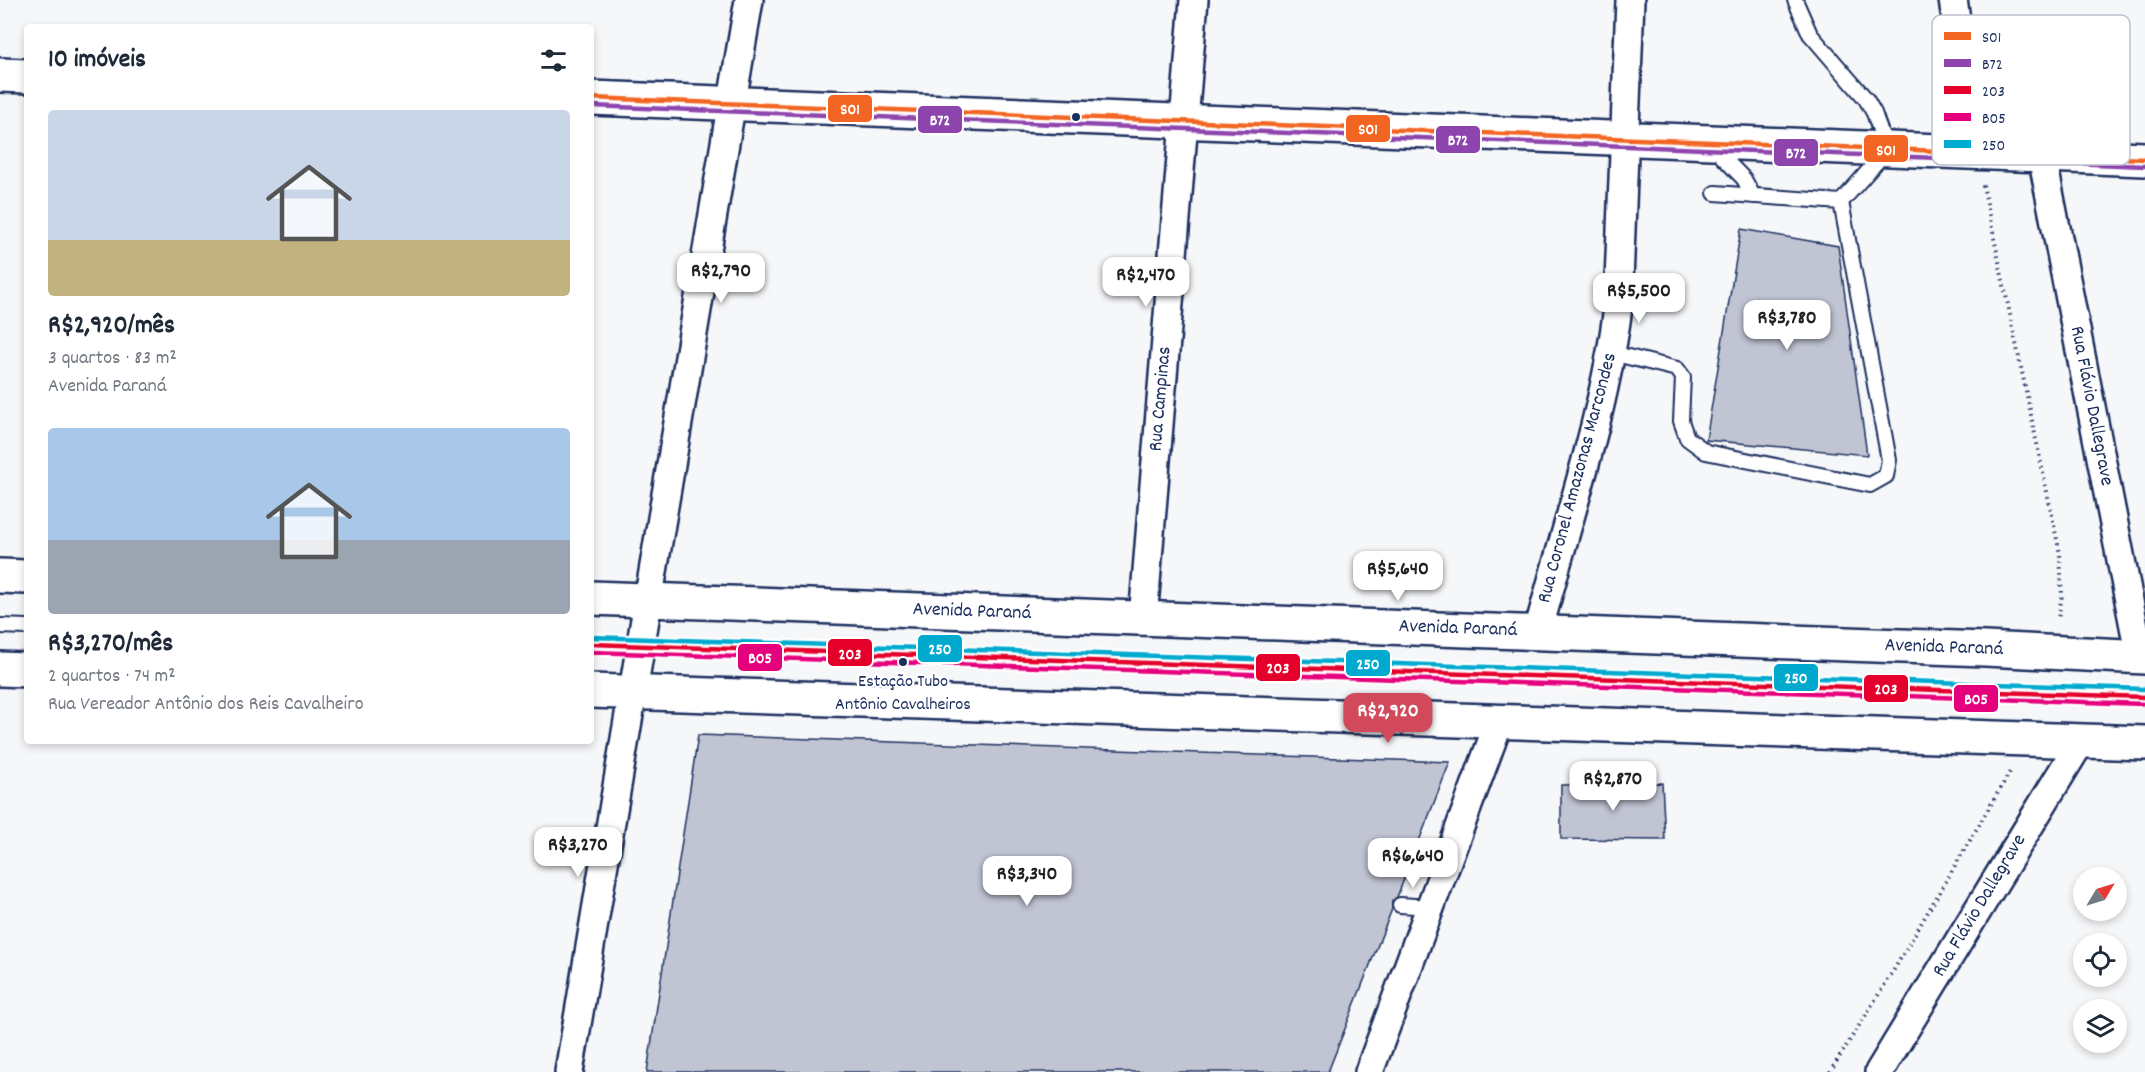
<!DOCTYPE html>
<html lang="pt">
<head>
<meta charset="utf-8">
<style>
	:root { --surface:#fff; --page:#f6f6f7; --text:#1f2937; --muted:#747a83; --accent:#d1495b }
	body { margin:0; font-family:Dekko,sans-serif; background:var(--page); color:var(--text); height:100vh; display:flex; flex-direction:column; font-size:22px; white-space:nowrap }
	* { box-sizing:border-box; margin:0 }
	p { font-size:20px; color:var(--muted) }
	.icon { flex:none; width:33px; height:33px; fill:none; stroke:currentColor; stroke-width:2; stroke-linecap:round; stroke-linejoin:round }
	.map { position:relative; flex:1; overflow:hidden }
	.sheet { position:absolute; left:24px; top:24px; width:570px; height:720px; display:flex; flex-direction:column; background:var(--surface); border-radius:6px; box-shadow:0 3px 9px #0003 }
	.sheet>* { flex:none }
	.needle { width:39px; rotate:52deg }
	.buttons { position:absolute; left:2073px; top:867px; display:grid; gap:12px }
	.buttons a { display:grid; place-items:center; width:54px; height:54px; border-radius:50%; background:var(--surface); box-shadow:0 3px 9px #0003; font-size:30px }
	.price { position:absolute; translate:-50% -51px; padding:0 14px; border-radius:12px; background:#fff; color:#222; font-size:20px; line-height:39px; filter:drop-shadow(0 2px 3px #0008) }
	.price::after { content:''; position:absolute; left:50%; top:36px; width:18px; height:14px; margin-left:-9px; background:inherit; clip-path:polygon(0 0,100% 0,50% 100%) }
	.price.current { background:var(--accent); color:#fff }
	ul { padding:0; list-style:none }
	li { display:grid; align-content:center; gap:12px; height:318px; padding:0 24px }
	li span { display:grid; place-items:center; height:186px; border-radius:6px; color:#555 }
	li>.icon { margin-inline-start:auto }
	span .icon { width:108px; height:108px; fill:#fffc; stroke-width:1 }
	li b { font-size:26px }
	h2 { display:flex; justify-content:space-between; align-items:center; height:72px; padding:0 24px; font-size:26px }
	.map>svg:first-child { display:block }
	.building { fill:#c0c4d3; stroke:#1b2f5e; stroke-width:1.5 }
	.lines { fill:none; stroke-linecap:round; stroke-linejoin:round }
	.lane-casing { stroke:#1b2f5e; stroke-width:18 }
	.street-casing { stroke:#1b2f5e; stroke-width:32 }
	.secondary-casing { stroke:#1b2f5e; stroke-width:38 }
	.primary-casing { stroke:#1b2f5e; stroke-width:38 }
	.path { stroke:#1b2f5e; stroke-width:4; stroke-dasharray:1.5 4.5; stroke-linecap:butt }
	.lane { stroke:#fff; stroke-width:14 }
	.street { stroke:#fff; stroke-width:27 }
	.secondary { stroke:#fff; stroke-width:33 }
	.primary { stroke:#fff; stroke-width:33 }
	.bus-1-casing { stroke:#fff; stroke-width:9 }
	.bus-2-casing { stroke:#fff; stroke-width:9 }
	.bus-3-casing { stroke:#fff; stroke-width:9 }
	.bus-4-casing { stroke:#fff; stroke-width:9 }
	.bus-5-casing { stroke:#fff; stroke-width:9 }
	.bus-1 { stroke:#f26522; stroke-width:4.5 }
	.bus-2 { stroke:#8e44ad; stroke-width:4.5 }
	.bus-3 { stroke:#e4002b; stroke-width:4.5 }
	.bus-4 { stroke:#e5007d; stroke-width:4.5 }
	.bus-5 { stroke:#00a9ce; stroke-width:4.5 }
	.bus-dot { fill:#1b2f5e; stroke:#fff; stroke-width:2 }
	.labels { text-anchor:middle; dominant-baseline:central; stroke-width:4.5; stroke-linejoin:round; paint-order:stroke }
	.bus-label { font-size:18px; fill:#1b2f5e; stroke:#fff }
	.street-label { font-size:20px; fill:#1b2f5e; stroke:#fff }
	.key { fill:#fff; stroke:#bbc1cf; stroke-width:1.5 }
	.key-label { font-size:16px; fill:#1b2f5e }
	.line-badge { stroke:#fff; stroke-width:2 }
	.badge-label { font-size:16px; text-anchor:middle; font-weight:bold; fill:#fff }
</style>
</head>
<body>
<div class="map">
<svg width="2145" height="1072" viewBox="0 0 2145 1072">
	<rect width="100%" height="100%" fill="#f6f7f9"/>
	<filter id="ink" filterUnits="userSpaceOnUse"><feTurbulence type="fractalNoise" baseFrequency=".0167" numOctaves="2"/><feDisplacementMap in="SourceGraphic" scale="12" xChannelSelector="R" yChannelSelector="G"/><feConvolveMatrix kernelMatrix="1 2 1 2 8 2 1 2 1" color-interpolation-filters="sRGB"/></filter>
	<g filter="url(#ink)">
		<path class="building" d="M1741,229L1838,246L1867,455L1706,440Z
			M698,735L1450,762L1397,897L1392,901V909L1328,1072H647Z
			M1662,783L1665,840L1561,839V785Z"/>
		<g class="lines">
			<g class="lane-casing">
				<path id="lane" d="M1795,0L1810,34L1866,99L1874,113L1887,150L1841,202
					M1713,147L1744,179L1753,196
					M1715,193L1841,202
					M1612,353L1677,369L1683,377L1681,421L1687,438L1706,452L1870,485L1886,476L1889,460L1841,202
					M0,626L27,627
					M591,644L2145,697
					M1400,905L1430,907"/>
			</g>
			<g class="street-casing">
				<path id="street" d="M1953,0L1977,154
					M2042,156L2140,657
					M1143,619L1194,0
					M1538,632C1566,524 1604,418 1618,307L1630,0
					M569,1072L749,0
					M1369,1072L1499,722
					M1879,1072L2081,741"/>
			</g>
			<g class="secondary-casing">
				<path id="secondary" d="M0,576L27,577
					M591,598L1985,649L2145,657
					M0,669L27,670
					M591,691L2145,743"/>
			</g>
			<g class="primary-casing">
				<path id="primary" d="M0,75L27,76
					M591,98L2145,159"/>
			</g>
			<path class="path" d="M1983,185L2060,554L2062,595L2058,619
				M1830,1072L1892,973L2010,772"/>
			<use href="#lane" class="lane"/>
			<use href="#street" class="street"/>
			<use href="#secondary" class="secondary"/>
			<use href="#primary" class="primary"/>
			<g class="bus-1-casing">
				<path id="bus-1" d="M591,98L2145,159"/>
			</g>
			<g class="bus-2-casing">
				<path id="bus-2" d="M591,106L2145,166"/>
			</g>
			<g class="bus-3-casing">
				<path id="bus-3" d="M591,644L2145,697"/>
			</g>
			<g class="bus-4-casing">
				<path id="bus-4" d="M591,652L2145,704"/>
			</g>
			<g class="bus-5-casing">
				<path id="bus-5" d="M591,637L2145,689"/>
			</g>
			<use href="#bus-1" class="bus-1"/>
			<use href="#bus-2" class="bus-2"/>
			<use href="#bus-3" class="bus-3"/>
			<use href="#bus-4" class="bus-4"/>
			<use href="#bus-5" class="bus-5"/>
		</g>
	</g>
	<g class="bus-dot">
		<circle cx="1076" cy="117" r="5"/>
		<circle cx="903" cy="662" r="5"/>
	</g>
	<g class="labels">
		<g class="bus-label">
			<text x="903" y="682">Estação Tubo<tspan x="903" dy="23">Antônio Cavalheiros</tspan></text>
		</g>
		<g class="street-label">
			<text transform="translate(1161 399) rotate(-85)">Rua Campinas</text>
			<text transform="translate(2091 406) rotate(79)">Rua Flávio Dallegrave</text>
			<text transform="translate(1578 478) rotate(-75)">Rua Coronel Amazonas Marcondes</text>
			<text transform="translate(972 612) rotate(2)">Avenida Paraná</text>
			<text transform="translate(1458 629) rotate(2)">Avenida Paraná</text>
			<text transform="translate(1944 648) rotate(2)">Avenida Paraná</text>
			<text transform="translate(1980 906) rotate(-59)">Rua Flávio Dallegrave</text>
		</g>
	</g>
	<rect x="1932" y="15" width="198" height="150" rx="9" class="key"/>
	<rect x="1944" y="32" width="27" height="8" fill="#f26522"/>
	<rect x="1944" y="59" width="27" height="8" fill="#8e44ad"/>
	<rect x="1944" y="86" width="27" height="8" fill="#e4002b"/>
	<rect x="1944" y="113" width="27" height="8" fill="#e5007d"/>
	<rect x="1944" y="140" width="27" height="8" fill="#00a9ce"/>
	<g class="key-label">
		<text x="1982" y="42">S01</text>
		<text x="1982" y="69">B72</text>
		<text x="1982" y="96">203</text>
		<text x="1982" y="123">B05</text>
		<text x="1982" y="150">250</text>
	</g>
	<g class="line-badge">
		<rect x="827" y="94" width="46" height="29" rx="6" fill="#f26522"/>
		<rect x="917" y="105" width="46" height="29" rx="6" fill="#8e44ad"/>
		<rect x="1345" y="114" width="46" height="29" rx="6" fill="#f26522"/>
		<rect x="1435" y="125" width="46" height="29" rx="6" fill="#8e44ad"/>
		<rect x="1863" y="134" width="46" height="29" rx="6" fill="#f26522"/>
		<rect x="1773" y="138" width="46" height="29" rx="6" fill="#8e44ad"/>
		<rect x="917" y="634" width="46" height="29" rx="6" fill="#00a9ce"/>
		<rect x="827" y="638" width="46" height="29" rx="6" fill="#e4002b"/>
		<rect x="737" y="643" width="46" height="29" rx="6" fill="#e5007d"/>
		<rect x="1345" y="649" width="46" height="28" rx="6" fill="#00a9ce"/>
		<rect x="1255" y="653" width="46" height="29" rx="6" fill="#e4002b"/>
		<rect x="1773" y="663" width="46" height="29" rx="6" fill="#00a9ce"/>
		<rect x="1863" y="674" width="46" height="29" rx="6" fill="#e4002b"/>
		<rect x="1953" y="684" width="46" height="29" rx="6" fill="#e5007d"/>
	</g>
	<g class="badge-label">
		<text x="850" y="114">S01</text>
		<text x="940" y="125">B72</text>
		<text x="1368" y="134">S01</text>
		<text x="1458" y="145">B72</text>
		<text x="1886" y="155">S01</text>
		<text x="1796" y="158">B72</text>
		<text x="940" y="654">250</text>
		<text x="850" y="659">203</text>
		<text x="760" y="663">B05</text>
		<text x="1368" y="669">250</text>
		<text x="1278" y="673">203</text>
		<text x="1796" y="683">250</text>
		<text x="1886" y="694">203</text>
		<text x="1976" y="704">B05</text>
	</g>
</svg>
<div class="buttons">
<a><svg class="needle" viewBox="-14 -14 28 28"><path d="M0-13l5 13h-10z" fill="#e53935"/><path d="M0 13l5-13h-10z" fill="#747a83"/></svg></a>
<a><svg class="icon" aria-label="locate" viewBox="0 0 24 24"><circle cx="12" cy="12" r="6"/><path d="M12 2v4M12 18v4M2 12h4M18 12h4"/></svg></a>
<a><svg class="icon" aria-label="layers" viewBox="0 0 24 24"><path d="M12 4l9 5-9 5-9-5zM3 14l9 5 9-5"/></svg></a>
</div>
<b class="price" style="left:721px;top:304px">R$2,790</b>
<b class="price" style="left:1146px;top:308px">R$2,470</b>
<b class="price" style="left:1639px;top:324px">R$5,500</b>
<b class="price" style="left:1787px;top:351px">R$3,780</b>
<b class="price" style="left:1398px;top:602px">R$5,640</b>
<b class="price current" style="left:1388px;top:744px">R$2,920</b>
<b class="price" style="left:1613px;top:812px">R$2,870</b>
<b class="price" style="left:578px;top:878px">R$3,270</b>
<b class="price" style="left:1413px;top:889px">R$6,640</b>
<b class="price" style="left:1027px;top:907px">R$3,340</b>
<section class="sheet">
<h2>10 imóveis<svg class="icon" aria-label="filters" viewBox="0 0 24 24"><path d="M4 7h16M4 17h16"/><circle cx="9" cy="7" r="2"/><circle cx="15" cy="17" r="2"/></svg></h2>
<ul>
<li><span style="background:linear-gradient(#c9d6e8 70%,#c2b280 0)"><svg class="icon" aria-label="home" viewBox="0 0 24 24"><path d="M3 11l9-7 9 7M6 9v11h12V9"/></svg></span><div><b>R$2,920/mês</b><p>3 quartos · 83 m²</p><p>Avenida Paraná</p></div></li>
<li><span style="background:linear-gradient(#a9c7e8 60%,#9aa5b1 0)"><svg class="icon" aria-label="home" viewBox="0 0 24 24"><path d="M3 11l9-7 9 7M6 9v11h12V9"/></svg></span><div><b>R$3,270/mês</b><p>2 quartos · 74 m²</p><p>Rua Vereador Antônio dos Reis Cavalheiro</p></div></li>
</ul>
</section>
</div>
</body>
</html>
